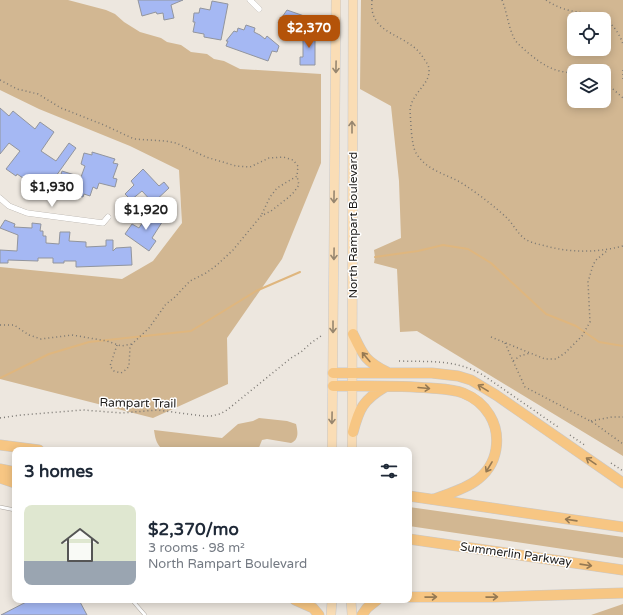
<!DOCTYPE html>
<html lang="en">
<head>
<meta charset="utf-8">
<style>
	:root { --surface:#fff; --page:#f6f6f7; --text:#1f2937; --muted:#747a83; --accent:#b45309 }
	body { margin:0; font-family:"Varela Round",sans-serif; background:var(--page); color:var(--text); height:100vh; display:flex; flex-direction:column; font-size:15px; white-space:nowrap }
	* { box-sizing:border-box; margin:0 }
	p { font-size:13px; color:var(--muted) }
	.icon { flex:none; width:22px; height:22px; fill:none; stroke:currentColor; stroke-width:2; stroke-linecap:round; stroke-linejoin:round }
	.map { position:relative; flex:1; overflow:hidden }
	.side { position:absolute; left:12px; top:447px; width:400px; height:156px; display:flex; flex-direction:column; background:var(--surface); border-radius:8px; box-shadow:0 2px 10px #0003 }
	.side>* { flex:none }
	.tools { position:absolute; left:567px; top:12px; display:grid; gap:8px }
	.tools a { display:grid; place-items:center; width:44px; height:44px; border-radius:8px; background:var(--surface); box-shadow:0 2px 10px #0003; font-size:20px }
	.price { position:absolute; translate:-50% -34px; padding:0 9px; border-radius:8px; background:#fff; color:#222; font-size:13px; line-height:26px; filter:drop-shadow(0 1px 2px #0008) }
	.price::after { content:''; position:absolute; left:50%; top:24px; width:12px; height:9px; margin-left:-6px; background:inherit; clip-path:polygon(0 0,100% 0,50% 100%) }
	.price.on { background:var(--accent); color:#fff }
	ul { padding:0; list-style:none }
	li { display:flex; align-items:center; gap:12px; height:100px; padding:0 12px }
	li span { display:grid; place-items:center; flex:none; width:112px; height:80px; border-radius:8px; color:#555 }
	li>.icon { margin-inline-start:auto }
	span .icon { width:48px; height:48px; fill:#fffc; stroke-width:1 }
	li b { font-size:17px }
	h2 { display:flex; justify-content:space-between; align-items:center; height:48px; padding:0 12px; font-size:17px }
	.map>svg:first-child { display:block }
	.green { fill:#d2b792; fill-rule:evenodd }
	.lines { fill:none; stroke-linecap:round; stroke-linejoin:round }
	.stream { stroke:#dfb67e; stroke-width:2 }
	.building { fill:#a5b8f3; stroke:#92959d }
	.lane-casing { stroke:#aba59e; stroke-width:4 }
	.street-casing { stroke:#aba59e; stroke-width:6 }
	.primary-casing { stroke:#c9c8c8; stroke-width:10 }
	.highway-casing { stroke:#c9c8c8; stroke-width:11 }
	.path { stroke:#7b7873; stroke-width:1.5; stroke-dasharray:1 3; stroke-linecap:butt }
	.lane { stroke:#fff; stroke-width:3 }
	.street { stroke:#fff; stroke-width:5.5 }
	.primary { stroke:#faddb5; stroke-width:9 }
	.highway { stroke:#f7c683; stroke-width:10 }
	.oneway { stroke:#97866f }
	.oneway2 { stroke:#957953 }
	.labels { text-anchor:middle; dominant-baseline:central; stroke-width:3; stroke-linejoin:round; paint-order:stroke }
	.street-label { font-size:12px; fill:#1d1b19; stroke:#fff }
</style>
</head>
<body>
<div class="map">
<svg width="623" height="615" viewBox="0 0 623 615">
	<rect width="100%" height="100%" fill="#ede7df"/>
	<path class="green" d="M0,0H68L106,10L115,14L124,22L140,32L161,38L167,42L181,45L191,52L207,54L214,59L224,61L240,69L321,74V163L282,259L227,338L228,384L153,418L0,379V267L122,279L153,261L182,223L179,170L130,146L39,109L0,90Z
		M361,0H623V456L417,331L400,332L397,269L374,263L375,257L374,250L401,238L399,181L391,106L360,89ZM574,19H604V49H574ZM574,71H604V101H574Z
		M259,418L287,421L296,424C298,432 299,440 291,443L267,439L262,440L258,450H181L161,448C156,443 155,437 154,430L222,438L238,424L253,421Z
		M409,507L623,537V558L409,526Z
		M623,604V615H591Z"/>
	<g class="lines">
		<path class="stream" d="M375,257L418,251L443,245L468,249L491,263L546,314L576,326L599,342L623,346
			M0,378L49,354L89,342L191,331L256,291L300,272"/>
	</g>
	<path class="building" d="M138,0H183L171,5L174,18L164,20L163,13L157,14L156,12L142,16Z
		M212,1L228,4L221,40L204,37V34L193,32L195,22H193L194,13H199L200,8L210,10Z
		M287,10L307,17L302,32L278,23Z
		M246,25L255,28L254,32L260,35L265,39L267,36L279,46L277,52L272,51L268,61L226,46L228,41H226L234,31L237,32L238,28L244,30Z
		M303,31H315V65H300V57H303Z
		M0,108L9,116L13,111L35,129L40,122L54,132L41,151L56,161L69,143L76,148L46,190L31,179L29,182L17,174L16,176L6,169L20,151L9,143L0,154Z
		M92,152L115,159L113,163L118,164L113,178L117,179L115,187L99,183L97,189L93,187L90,196L84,194L83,197L75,195L74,198L56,192L62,171L81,177L85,166L81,164L84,153L92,155Z
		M143,169L159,186L164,182L169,188L153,203L142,191L131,200L125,194L134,185L131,181Z
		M155,213L164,219L152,238L156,241L149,251L125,234L132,224L139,228L148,214L152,217Z
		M5,220L15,224L14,227L32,228V223L41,224L40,231H43V236H46V243L59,244L60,232H70L69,241L86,242V247L106,246V240H113V251L116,248L131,247L132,265L76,267V261H64V263H53V258H38V261L8,260V263H0V250L17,251L18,235L0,228Z
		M30,600H79L87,615H1Z"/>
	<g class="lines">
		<g class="lane-casing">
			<path id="lane" d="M0,507L15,510
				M132,600L145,615"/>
		</g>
		<g class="street-casing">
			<path id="street" d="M250,0L259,9
				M0,198L9,206L27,213L103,223L108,217"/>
		</g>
		<g class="primary-casing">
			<path id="primary" d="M332,450L336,0
				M352,450L353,0
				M351,600L352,615
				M331,615L332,600"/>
		</g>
		<g class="highway-casing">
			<path id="highway" d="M353,334C363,355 365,361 387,372
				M333,373H432L458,376L471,380L496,395L623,483
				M333,386C365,386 398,385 430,388C441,389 453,389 463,393C486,402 500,424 496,449C491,481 461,490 434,499
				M353,432C359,409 363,400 385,387
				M0,445L39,450
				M0,469L15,472
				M0,478L15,483
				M409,496L623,527
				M409,539L623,570
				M409,597H494L623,593
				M295,600L313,608L319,615
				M362,615L367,608L377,600"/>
		</g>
		<path class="path" d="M372,0C368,37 409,32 424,59C426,62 429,65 429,70C430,85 411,93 410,111C411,122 411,144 416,153C428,173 450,174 466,186C480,195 495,207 507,218C513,224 518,234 525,239C530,242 536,244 542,245C569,253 596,253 623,246
			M502,0C507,12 508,26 514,38C517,44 523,48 527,52C543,65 553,72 574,73
			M546,0C566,14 583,11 603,17C611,22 621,35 623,45
			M623,70V80
			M0,80L17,89L38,94L61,108L104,125L134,139L165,141L176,143L206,157L236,166L250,167L269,158L283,157L293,160L298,166L297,176
			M604,81L623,98
			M0,325H14L29,335L41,339L72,335L107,341L121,346L132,344
			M491,337L545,359H556L565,353L582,336L590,322L588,282L593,265L596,260L608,250
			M505,343L513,361L520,356L530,353
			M117,345L110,366L114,371L121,373L127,369L129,365L130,348L132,344L149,328L166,304L174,298L190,281L206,273L217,265L233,250L261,216L271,211L289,197L294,192L299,185L297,176L277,188L270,197L261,216
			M399,361C430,362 455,359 483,375L558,427
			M513,361L525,387L594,423L623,444
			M0,418L21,415L83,410L122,413L157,410L203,416H211L220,414L227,410L291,358L301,352L311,343L321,336
			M591,421L612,417H623
			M570,435L586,446
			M611,463L623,471"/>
		<use href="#lane" class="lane"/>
		<use href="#street" class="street"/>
		<use href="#primary" class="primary"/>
		<use href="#highway" class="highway"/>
	</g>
	<defs><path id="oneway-shaft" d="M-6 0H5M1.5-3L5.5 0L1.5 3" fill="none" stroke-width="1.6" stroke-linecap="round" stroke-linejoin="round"/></defs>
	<g class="oneway">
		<use href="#oneway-shaft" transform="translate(336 67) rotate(91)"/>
		<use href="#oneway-shaft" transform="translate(352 127) rotate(-90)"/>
		<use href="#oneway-shaft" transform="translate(334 197) rotate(91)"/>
		<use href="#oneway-shaft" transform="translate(334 254) rotate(91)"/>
		<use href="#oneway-shaft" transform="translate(333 327) rotate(90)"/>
		<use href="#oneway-shaft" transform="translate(332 418) rotate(91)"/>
	</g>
	<g class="oneway2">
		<use href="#oneway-shaft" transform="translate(366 357) rotate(-130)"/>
		<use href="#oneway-shaft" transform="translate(424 388) rotate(5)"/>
		<use href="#oneway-shaft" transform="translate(483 388) rotate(-149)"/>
		<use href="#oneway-shaft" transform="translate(591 461) rotate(-146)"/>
		<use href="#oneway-shaft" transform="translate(489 467) rotate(121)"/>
		<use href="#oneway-shaft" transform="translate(571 520) rotate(-172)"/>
		<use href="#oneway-shaft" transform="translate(586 565) rotate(8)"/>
		<use href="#oneway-shaft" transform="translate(431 597) rotate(-1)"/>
		<use href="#oneway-shaft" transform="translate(492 597) rotate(-1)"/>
	</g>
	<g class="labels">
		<g class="street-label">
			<text transform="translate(353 225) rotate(-90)">North Rampart Boulevard</text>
			<text transform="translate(138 403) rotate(1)">Rampart Trail</text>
			<text transform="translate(516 554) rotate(8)">Summerlin Parkway</text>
		</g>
	</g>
</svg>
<div class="tools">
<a><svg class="icon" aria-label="locate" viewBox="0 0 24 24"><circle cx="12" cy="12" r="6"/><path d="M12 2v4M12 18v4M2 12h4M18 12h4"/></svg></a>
<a><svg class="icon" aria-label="layers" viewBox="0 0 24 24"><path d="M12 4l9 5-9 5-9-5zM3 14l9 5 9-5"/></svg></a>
</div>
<b class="price on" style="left:309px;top:49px">$2,370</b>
<b class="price" style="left:52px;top:208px">$1,930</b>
<b class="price" style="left:146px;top:231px">$1,920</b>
<section class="side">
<h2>3 homes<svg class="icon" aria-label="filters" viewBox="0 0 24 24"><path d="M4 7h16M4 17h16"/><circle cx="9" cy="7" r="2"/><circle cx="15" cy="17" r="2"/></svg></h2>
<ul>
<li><span style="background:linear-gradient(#dfe7d0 70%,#9aa5b1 0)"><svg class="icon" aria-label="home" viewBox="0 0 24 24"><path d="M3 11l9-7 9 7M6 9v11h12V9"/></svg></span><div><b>$2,370/mo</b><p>3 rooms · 98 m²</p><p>North Rampart Boulevard</p></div></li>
</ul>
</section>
</div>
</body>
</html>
